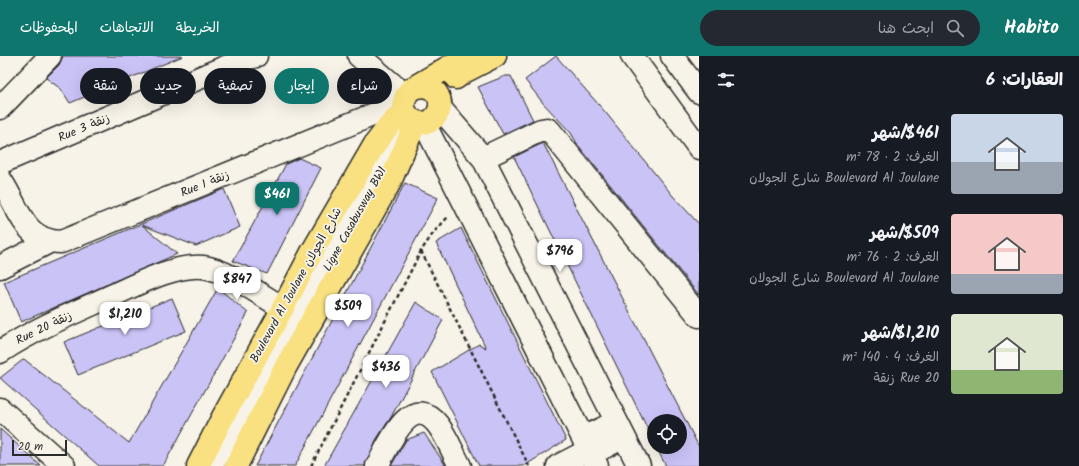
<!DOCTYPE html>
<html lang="ar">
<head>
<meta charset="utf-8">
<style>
	:root { --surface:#171b24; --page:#242831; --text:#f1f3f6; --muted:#9ea1a6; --accent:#0f766e }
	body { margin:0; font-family:Kalam,"Playpen Sans Arabic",sans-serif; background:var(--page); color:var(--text); direction:rtl; height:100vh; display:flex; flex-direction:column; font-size:15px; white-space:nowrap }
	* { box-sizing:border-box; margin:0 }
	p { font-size:13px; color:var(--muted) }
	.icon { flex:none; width:22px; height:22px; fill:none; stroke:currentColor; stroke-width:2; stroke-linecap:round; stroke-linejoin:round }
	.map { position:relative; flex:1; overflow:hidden; direction:ltr }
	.details { display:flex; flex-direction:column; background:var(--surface); width:380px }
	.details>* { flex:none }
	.guide { position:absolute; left:12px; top:12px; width:380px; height:36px; direction:rtl; display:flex; gap:8px }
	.controls { position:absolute; left:647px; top:358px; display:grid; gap:8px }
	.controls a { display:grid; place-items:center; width:40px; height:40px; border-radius:50%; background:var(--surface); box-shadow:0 4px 16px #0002; font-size:20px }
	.scale { position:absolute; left:12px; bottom:10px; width:55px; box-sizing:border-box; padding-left:4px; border:2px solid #2b2b2b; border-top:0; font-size:11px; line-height:14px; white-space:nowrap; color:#2b2b2b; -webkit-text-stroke:3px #f7f3e8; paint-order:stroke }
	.price { position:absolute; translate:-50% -34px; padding:0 9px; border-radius:8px; background:#fff; color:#222; font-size:13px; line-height:26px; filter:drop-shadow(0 1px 2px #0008) }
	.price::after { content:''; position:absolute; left:50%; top:24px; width:12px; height:9px; margin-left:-6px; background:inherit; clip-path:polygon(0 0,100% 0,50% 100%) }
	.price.active { background:var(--accent); color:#fff }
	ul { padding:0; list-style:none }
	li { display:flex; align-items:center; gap:12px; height:100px; padding:0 16px }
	li span { display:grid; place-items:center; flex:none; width:112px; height:80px; border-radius:4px; color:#555 }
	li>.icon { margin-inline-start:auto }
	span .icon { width:48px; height:48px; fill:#fffc; stroke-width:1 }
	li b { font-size:17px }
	h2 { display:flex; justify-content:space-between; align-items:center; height:48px; padding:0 16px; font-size:17px }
	.pill { padding:0 14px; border-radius:18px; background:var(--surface); box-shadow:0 4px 16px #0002; font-size:14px; line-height:36px }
	.pill.active { background:var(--accent); color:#fff }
	header { display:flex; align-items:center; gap:24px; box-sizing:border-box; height:56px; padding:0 20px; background:var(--accent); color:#fff }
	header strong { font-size:19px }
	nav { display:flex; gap:22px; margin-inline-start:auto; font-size:14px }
	.search { width:280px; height:36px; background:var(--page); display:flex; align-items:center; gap:10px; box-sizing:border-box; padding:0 14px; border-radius:22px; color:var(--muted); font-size:15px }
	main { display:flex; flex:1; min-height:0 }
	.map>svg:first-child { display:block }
	.building { fill:#cac3f6; stroke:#2b2b2b }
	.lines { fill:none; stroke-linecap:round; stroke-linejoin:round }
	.minor-casing { stroke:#2b2b2b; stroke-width:25 }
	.major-casing { stroke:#2b2b2b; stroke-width:25 }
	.path { stroke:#2b2b2b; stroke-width:2.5; stroke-dasharray:4 3; stroke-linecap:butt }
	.minor { stroke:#f7f3e8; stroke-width:22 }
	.major { stroke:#f9e181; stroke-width:22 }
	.labels { text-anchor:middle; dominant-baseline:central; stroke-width:3.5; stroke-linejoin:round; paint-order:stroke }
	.street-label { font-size:12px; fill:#2b2b2b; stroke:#f7f3e8 }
</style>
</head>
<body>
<header>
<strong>Habito</strong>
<div class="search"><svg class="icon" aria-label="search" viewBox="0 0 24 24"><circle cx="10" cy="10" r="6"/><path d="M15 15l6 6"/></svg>ابحث هنا</div>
<nav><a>الخريطة</a><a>الاتجاهات</a><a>المحفوظات</a></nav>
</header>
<main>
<section class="details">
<h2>العقارات: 6<svg class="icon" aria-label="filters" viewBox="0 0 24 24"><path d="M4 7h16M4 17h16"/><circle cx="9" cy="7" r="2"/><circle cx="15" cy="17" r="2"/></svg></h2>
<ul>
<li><span style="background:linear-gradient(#c9d6e8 60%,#9aa5b1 0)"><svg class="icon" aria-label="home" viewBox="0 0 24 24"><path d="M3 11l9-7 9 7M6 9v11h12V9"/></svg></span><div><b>$461/شهر</b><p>الغرف: 2 · 78 m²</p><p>Boulevard Al Joulane شارع الجولان</p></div></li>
<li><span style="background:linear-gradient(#f6c9c9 75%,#9aa5b1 0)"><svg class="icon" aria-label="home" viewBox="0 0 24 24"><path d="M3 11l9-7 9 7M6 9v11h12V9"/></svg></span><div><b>$509/شهر</b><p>الغرف: 2 · 76 m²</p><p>Boulevard Al Joulane شارع الجولان</p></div></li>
<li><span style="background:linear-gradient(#dfe7d0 70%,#8fb573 0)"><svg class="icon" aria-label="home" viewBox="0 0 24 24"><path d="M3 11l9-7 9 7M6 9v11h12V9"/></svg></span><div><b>$1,210/شهر</b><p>الغرف: 4 · 140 m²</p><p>Rue 20 زنقة</p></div></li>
</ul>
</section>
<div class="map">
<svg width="699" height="410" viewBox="0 0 699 410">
	<rect width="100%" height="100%" fill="#f7f3e8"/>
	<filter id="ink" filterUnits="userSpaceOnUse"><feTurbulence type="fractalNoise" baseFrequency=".025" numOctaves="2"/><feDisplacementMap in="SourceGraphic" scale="8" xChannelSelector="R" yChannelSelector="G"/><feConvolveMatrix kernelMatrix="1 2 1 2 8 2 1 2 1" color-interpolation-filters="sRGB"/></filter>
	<g filter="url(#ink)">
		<path class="building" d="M63,0H183L70,47L61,33L46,22L59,9Z
			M556,0L606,57L673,140L699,168V239L578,89L571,77L543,47L525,24Z
			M505,20H511L533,64L503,78L478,31Z
			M543,87L699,391V410H666L656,391H680V365H654V386L514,101Z
			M299,102L321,112L267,218L233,205L286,108Z
			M405,127L438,142L295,410H255Z
			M224,133L240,171L196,190L142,169L177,198L21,266L4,226Z
			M461,172L566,384L524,410H479L432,316L479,288L486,292L436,187Z
			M218,232L248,257L163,410H99L0,322L24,303L129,387Z
			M172,242L186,275L78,319L64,286Z
			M416,246L443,264L390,363L376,384L365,410H324Z
			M0,373L41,410H0Z
			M424,377L446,410H391L406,384Z"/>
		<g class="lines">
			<g class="minor-casing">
				<path id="minor" d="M359,0L406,40
					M632,0L699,92
					M672,0L699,36
					M0,52L50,0
					M440,52L483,102L639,410
					M424,67L597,410
					M483,102L541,74L547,73L550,75L699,260
					M0,107L225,11L256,0
					M0,123C19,150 22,185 61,186L404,46
					M0,211L49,186
					M0,296C35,273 73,257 111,240C136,229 175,208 203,211C226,213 262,240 283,252
					M0,353L64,410
					M583,382L616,366
					M591,398L624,381
					M212,410L371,118L409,62
					M377,410C388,391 410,333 438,369C447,381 453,397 460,410
					M558,410L589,394"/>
			</g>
			<g class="major-casing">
				<path id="major" d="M456,22L464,16L495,0
					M411,33C436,21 452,52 429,66C408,71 395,48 411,33L467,0
					M198,410L224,359L283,252L312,196L375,88L388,71L404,54
					M236,410L286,310L390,126L416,66"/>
			</g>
			<path class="path" d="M421,195L529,410
				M311,410L421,195L434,176L448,161"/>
			<use href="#minor" class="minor"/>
			<use href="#major" class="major"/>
		</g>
	</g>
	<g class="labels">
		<g class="street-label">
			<text transform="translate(84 72) rotate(-23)">Rue 3 زنقة</text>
			<text transform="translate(205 128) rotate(-22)">Rue 1 زنقة</text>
			<text transform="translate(355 163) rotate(-61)">Ligne Casabusway BW1</text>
			<text transform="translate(296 229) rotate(-61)">Boulevard Al Joulane شارع الجولان</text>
			<text transform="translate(44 272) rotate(-26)">Rue 20 زنقة</text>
		</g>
	</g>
</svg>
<div class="controls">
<a><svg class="icon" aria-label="locate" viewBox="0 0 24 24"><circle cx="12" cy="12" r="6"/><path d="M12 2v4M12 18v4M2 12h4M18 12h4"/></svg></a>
</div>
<div class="scale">20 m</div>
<b class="price active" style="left:277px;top:160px">$461</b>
<b class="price" style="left:560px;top:217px">$796</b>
<b class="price" style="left:237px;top:245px">$847</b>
<b class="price" style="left:348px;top:272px">$509</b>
<b class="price" style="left:125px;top:280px">$1,210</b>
<b class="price" style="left:386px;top:333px">$436</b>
<div class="guide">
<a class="pill">شراء</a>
<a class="pill active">إيجار</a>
<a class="pill">تصفية</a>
<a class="pill">جديد</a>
<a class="pill">شقة</a>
</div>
</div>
</main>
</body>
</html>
